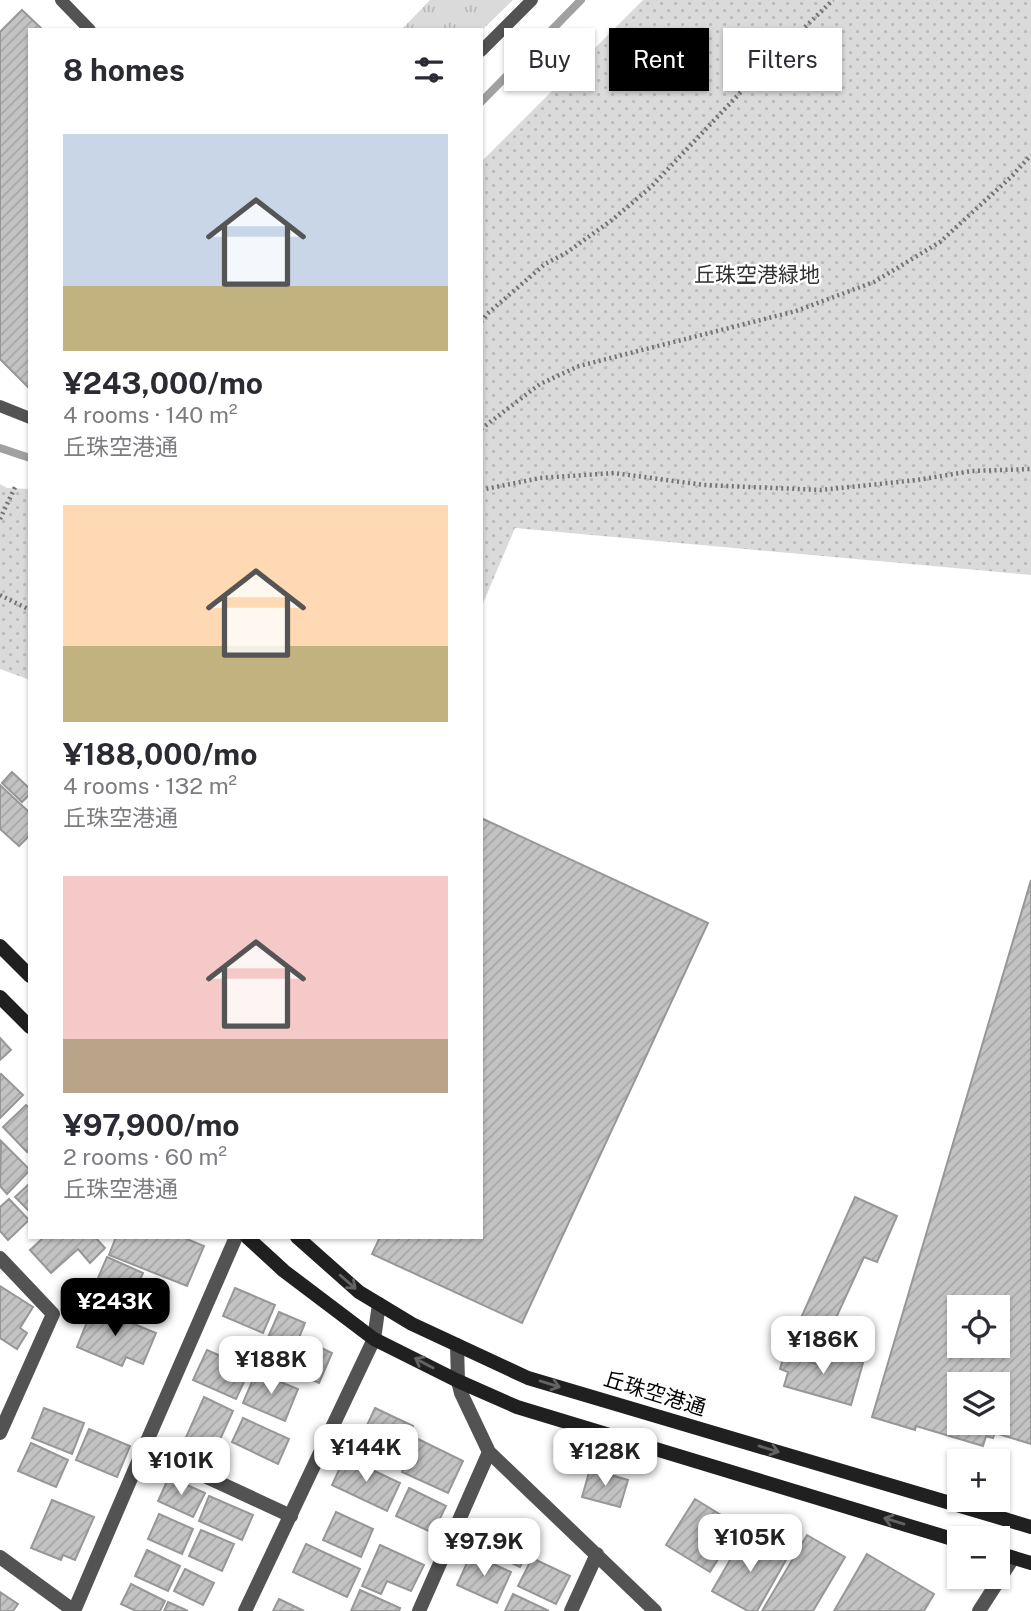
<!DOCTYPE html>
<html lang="en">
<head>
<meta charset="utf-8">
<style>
	:root { --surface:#fff; --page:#f2f2f3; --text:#2b2b33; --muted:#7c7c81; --accent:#000 }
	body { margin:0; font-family:"Public Sans","Noto Sans JP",sans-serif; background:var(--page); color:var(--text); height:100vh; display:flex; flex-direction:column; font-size:26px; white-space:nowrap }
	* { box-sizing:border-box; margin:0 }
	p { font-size:23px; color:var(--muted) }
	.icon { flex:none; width:38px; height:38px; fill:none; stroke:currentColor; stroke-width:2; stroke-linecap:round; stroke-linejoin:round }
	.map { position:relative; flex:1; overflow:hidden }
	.details { position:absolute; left:28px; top:28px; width:455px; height:1211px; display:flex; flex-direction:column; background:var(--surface); border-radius:0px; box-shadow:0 2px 5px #0004 }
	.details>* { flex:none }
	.guide { position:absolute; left:504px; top:28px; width:422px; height:63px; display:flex; gap:14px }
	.controls { position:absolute; left:947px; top:1295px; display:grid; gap:14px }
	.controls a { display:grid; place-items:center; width:63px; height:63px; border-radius:0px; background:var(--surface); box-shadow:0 2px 5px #0004; font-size:35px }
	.price { position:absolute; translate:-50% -60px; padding:0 16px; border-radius:14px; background:#fff; color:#222; font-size:23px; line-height:46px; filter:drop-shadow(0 2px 4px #0008) }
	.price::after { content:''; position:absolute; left:50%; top:42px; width:21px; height:16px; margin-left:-10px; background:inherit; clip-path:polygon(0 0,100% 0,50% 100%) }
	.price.current { background:var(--accent); color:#fff }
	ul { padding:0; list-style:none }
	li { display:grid; align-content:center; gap:14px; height:371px; padding:0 35px }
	li span { display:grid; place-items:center; height:217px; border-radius:0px; color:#555 }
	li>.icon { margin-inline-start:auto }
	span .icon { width:126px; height:126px; fill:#fffc; stroke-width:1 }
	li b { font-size:30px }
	h2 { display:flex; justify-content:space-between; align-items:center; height:84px; padding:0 35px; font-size:30px }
	.pill { padding:0 24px; border-radius:0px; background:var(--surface); box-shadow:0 2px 5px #0004; font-size:24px; line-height:63px }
	.pill.current { background:var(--accent); color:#fff }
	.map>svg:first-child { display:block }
	.grass { fill:url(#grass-tufts) }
	.park { fill:url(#park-dots) }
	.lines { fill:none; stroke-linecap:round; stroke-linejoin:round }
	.stream { stroke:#a1a1a1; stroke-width:8 }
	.building { fill:url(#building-hatch); stroke:#979797; stroke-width:2; fill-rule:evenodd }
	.path { stroke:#757575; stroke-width:4.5; stroke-dasharray:2 3.5; stroke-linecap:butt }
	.lane { stroke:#535353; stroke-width:12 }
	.street { stroke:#535353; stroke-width:14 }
	.secondary { stroke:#202020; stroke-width:14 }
	.oneway { stroke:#636363 }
	.labels { text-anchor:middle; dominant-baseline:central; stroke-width:5; stroke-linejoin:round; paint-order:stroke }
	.park-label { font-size:21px; fill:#313131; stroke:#fff }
	.street-label { font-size:21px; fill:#000; stroke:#fff }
</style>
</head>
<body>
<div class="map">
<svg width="1031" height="1611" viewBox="0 0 1031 1611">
	<defs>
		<pattern id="grass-tufts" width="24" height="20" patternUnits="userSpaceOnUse" patternTransform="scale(1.75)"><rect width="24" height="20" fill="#dadada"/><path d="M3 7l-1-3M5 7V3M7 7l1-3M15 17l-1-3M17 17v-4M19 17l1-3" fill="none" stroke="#b9b9b9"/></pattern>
		<pattern id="park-dots" width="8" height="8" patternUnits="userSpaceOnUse" patternTransform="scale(1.75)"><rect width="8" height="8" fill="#dadada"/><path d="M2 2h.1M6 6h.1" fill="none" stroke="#b9b9b9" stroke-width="1.8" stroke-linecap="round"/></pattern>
		<pattern id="building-hatch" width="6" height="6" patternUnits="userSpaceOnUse" patternTransform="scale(1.75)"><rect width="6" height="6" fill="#c3c3c3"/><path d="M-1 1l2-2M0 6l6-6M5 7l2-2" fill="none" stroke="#a6a6a6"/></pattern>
	</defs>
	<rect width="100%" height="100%" fill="#fff"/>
	<path class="grass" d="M430,0H513L481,31L401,30Z"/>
	<path class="park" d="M643,0H1031V575L515,528L481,608V162Z
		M0,484L7,488L30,489V680L0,669Z"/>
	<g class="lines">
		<path class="stream" d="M481,102L581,0
			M0,448L30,458"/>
	</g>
	<path class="building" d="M22,10L43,30H30L29,388L0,359V32Z
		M12,772L30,789V794L22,802L2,783Z
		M0,785L30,813V835L19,846L0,829Z
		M481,818L708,923L522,1323L372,1254L380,1237H481Z
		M1031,880V1444L995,1433L993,1438L986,1436L983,1446L916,1426L915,1430L872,1417ZM959,1307H998V1346H959ZM959,1384H998V1423H959Z
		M0,1038L11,1050L0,1060Z
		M1,1074L23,1095L0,1118V1075Z
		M26,1105L30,1108V1149L27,1152L3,1127Z
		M1,1141L30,1170L7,1194L0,1186Z
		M30,1183V1212L15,1197Z
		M855,1197L897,1216L877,1262L864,1257L830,1331L801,1318Z
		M9,1199L29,1220L8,1240L0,1231V1207Z
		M44,1237H95L105,1248L90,1263L78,1249L51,1273L30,1250Z
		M116,1237H182L204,1246L187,1286L109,1255Z
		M107,1257L143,1273L131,1301L95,1285Z
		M0,1286L33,1307L20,1328L27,1333L17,1349L0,1338Z
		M235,1288L275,1305L263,1333L223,1316Z
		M93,1307L156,1333L143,1364L126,1357L122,1366L77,1347Z
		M279,1312L305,1323L287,1367L260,1356Z
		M302,1339L332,1353L319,1383L288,1369Z
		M786,1349L798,1352L796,1358L817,1364L821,1351L863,1363L851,1405L784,1386L788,1372L780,1369Z
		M207,1350L250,1369L236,1399L193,1380Z
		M256,1372L298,1389L285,1421L243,1403Z
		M204,1397L233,1411L212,1457L183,1444Z
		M44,1408L84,1423L72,1454L32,1438Z
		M375,1408L413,1426L400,1454L362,1436Z
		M243,1418L289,1439L278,1464L232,1442Z
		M89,1429L130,1446L117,1477L76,1460Z
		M418,1439L463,1461L448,1493L402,1472Z
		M31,1443L68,1460L56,1487L18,1471Z
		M345,1457L400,1483L387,1511L332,1485Z
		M590,1469L628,1480L620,1507L582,1497Z
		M169,1477L205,1493L193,1517L158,1501Z
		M409,1488L446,1506L433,1533L396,1516Z
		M209,1496L253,1515L242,1540L199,1521Z
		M695,1499L739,1526L710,1572L666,1545Z
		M52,1500L94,1517L75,1560L63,1555L61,1560L31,1548Z
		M336,1512L373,1529L361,1557L323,1540Z
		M159,1514L193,1529L182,1554L148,1539Z
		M482,1520L531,1543L520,1567L471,1544Z
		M201,1530L234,1544L222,1571L189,1556Z
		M745,1534L787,1558L757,1611H748L712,1591Z
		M807,1535L845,1557L813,1611H762Z
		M306,1544L360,1569L347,1597L293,1572Z
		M380,1545L424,1565L411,1591L387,1581L381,1594L362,1586Z
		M147,1550L180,1566L168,1591L135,1576Z
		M471,1554L511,1572L497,1603L457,1585Z
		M867,1554L934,1594L924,1611H834Z
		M532,1558L570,1576L556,1604L518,1586Z
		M185,1569L214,1583L203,1605L174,1591Z
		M131,1584L165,1601L160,1611H136L121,1604Z
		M360,1590L400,1608L399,1611H351Z
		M0,1592L18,1604L13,1611H0Z
		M513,1594L549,1611H505Z
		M279,1599L304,1611H273Z
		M168,1602L188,1611H164Z"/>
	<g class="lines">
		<path class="path" d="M481,322L487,314L545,264L566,253L612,220L652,186L772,59L833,0
			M481,429L540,384L579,366L796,311L874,282L940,242L1011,177L1031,155
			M481,490L540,478L614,473L704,485L821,490L917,480L972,471L1031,469
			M0,519L16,485
			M0,595L30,610"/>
		<path class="lane" d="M61,0L90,30
			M481,51L532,0
			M0,406L30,418"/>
		<path class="street" d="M236,1237L144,1448L291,1516
			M0,1258L53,1314L0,1433
			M457,1345L458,1381L461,1393L489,1452L655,1611
			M0,1557L74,1611
			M74,1611L144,1448
			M245,1611L374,1339L379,1304
			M419,1611L489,1452
			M571,1611L597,1554
			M979,1611L1013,1558"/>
		<path class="secondary" d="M0,946L30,976
			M0,997L30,1027
			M247,1237L284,1271L374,1339L458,1381L517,1407L959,1541
			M297,1237L359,1292L412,1324L528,1378L1031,1527
			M998,1553L1031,1563"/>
	</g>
	<defs><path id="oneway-shaft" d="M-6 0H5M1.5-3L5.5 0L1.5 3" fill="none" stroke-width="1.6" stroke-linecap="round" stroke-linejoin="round" transform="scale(1.75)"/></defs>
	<g class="oneway">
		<use href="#oneway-shaft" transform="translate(348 1282) rotate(41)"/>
		<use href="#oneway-shaft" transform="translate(424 1363) rotate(-152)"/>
		<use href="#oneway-shaft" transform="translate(550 1384) rotate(17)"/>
		<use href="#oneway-shaft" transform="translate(769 1449) rotate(17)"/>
		<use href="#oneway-shaft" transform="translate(894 1521) rotate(-163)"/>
	</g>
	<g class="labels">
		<g class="park-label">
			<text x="757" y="274">丘珠空港緑地</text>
		</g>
		<g class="street-label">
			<text transform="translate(655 1393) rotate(17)">丘珠空港通</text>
		</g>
	</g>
</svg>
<div class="controls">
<a><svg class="icon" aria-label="locate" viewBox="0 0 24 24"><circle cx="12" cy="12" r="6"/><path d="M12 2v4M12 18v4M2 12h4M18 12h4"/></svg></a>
<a><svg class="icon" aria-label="layers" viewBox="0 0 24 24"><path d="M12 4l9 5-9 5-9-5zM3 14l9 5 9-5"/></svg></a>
<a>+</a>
<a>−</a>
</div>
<b class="price current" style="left:115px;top:1338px">¥243K</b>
<b class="price" style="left:823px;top:1376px">¥186K</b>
<b class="price" style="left:271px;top:1396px">¥188K</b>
<b class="price" style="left:366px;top:1484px">¥144K</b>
<b class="price" style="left:605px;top:1488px">¥128K</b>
<b class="price" style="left:181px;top:1497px">¥101K</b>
<b class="price" style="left:750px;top:1574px">¥105K</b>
<b class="price" style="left:484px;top:1578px">¥97.9K</b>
<div class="guide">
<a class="pill">Buy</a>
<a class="pill current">Rent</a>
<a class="pill">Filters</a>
</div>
<section class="details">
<h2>8 homes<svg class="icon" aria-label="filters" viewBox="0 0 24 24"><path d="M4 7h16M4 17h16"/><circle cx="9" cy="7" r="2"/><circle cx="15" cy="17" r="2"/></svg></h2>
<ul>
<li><span style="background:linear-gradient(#c9d6e8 70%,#c2b280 0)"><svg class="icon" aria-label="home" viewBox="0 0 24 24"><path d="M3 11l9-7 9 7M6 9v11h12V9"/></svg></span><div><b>¥243,000/mo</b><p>4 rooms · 140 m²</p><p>丘珠空港通</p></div></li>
<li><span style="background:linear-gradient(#ffd9b3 65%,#c2b280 0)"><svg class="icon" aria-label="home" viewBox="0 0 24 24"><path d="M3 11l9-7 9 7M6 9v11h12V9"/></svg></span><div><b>¥188,000/mo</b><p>4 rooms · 132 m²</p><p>丘珠空港通</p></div></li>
<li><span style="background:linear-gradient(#f6c9c9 75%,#b9a48a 0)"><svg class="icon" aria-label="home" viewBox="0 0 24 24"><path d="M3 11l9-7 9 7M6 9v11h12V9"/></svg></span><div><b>¥97,900/mo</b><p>2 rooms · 60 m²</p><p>丘珠空港通</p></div></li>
</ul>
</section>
</div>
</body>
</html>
